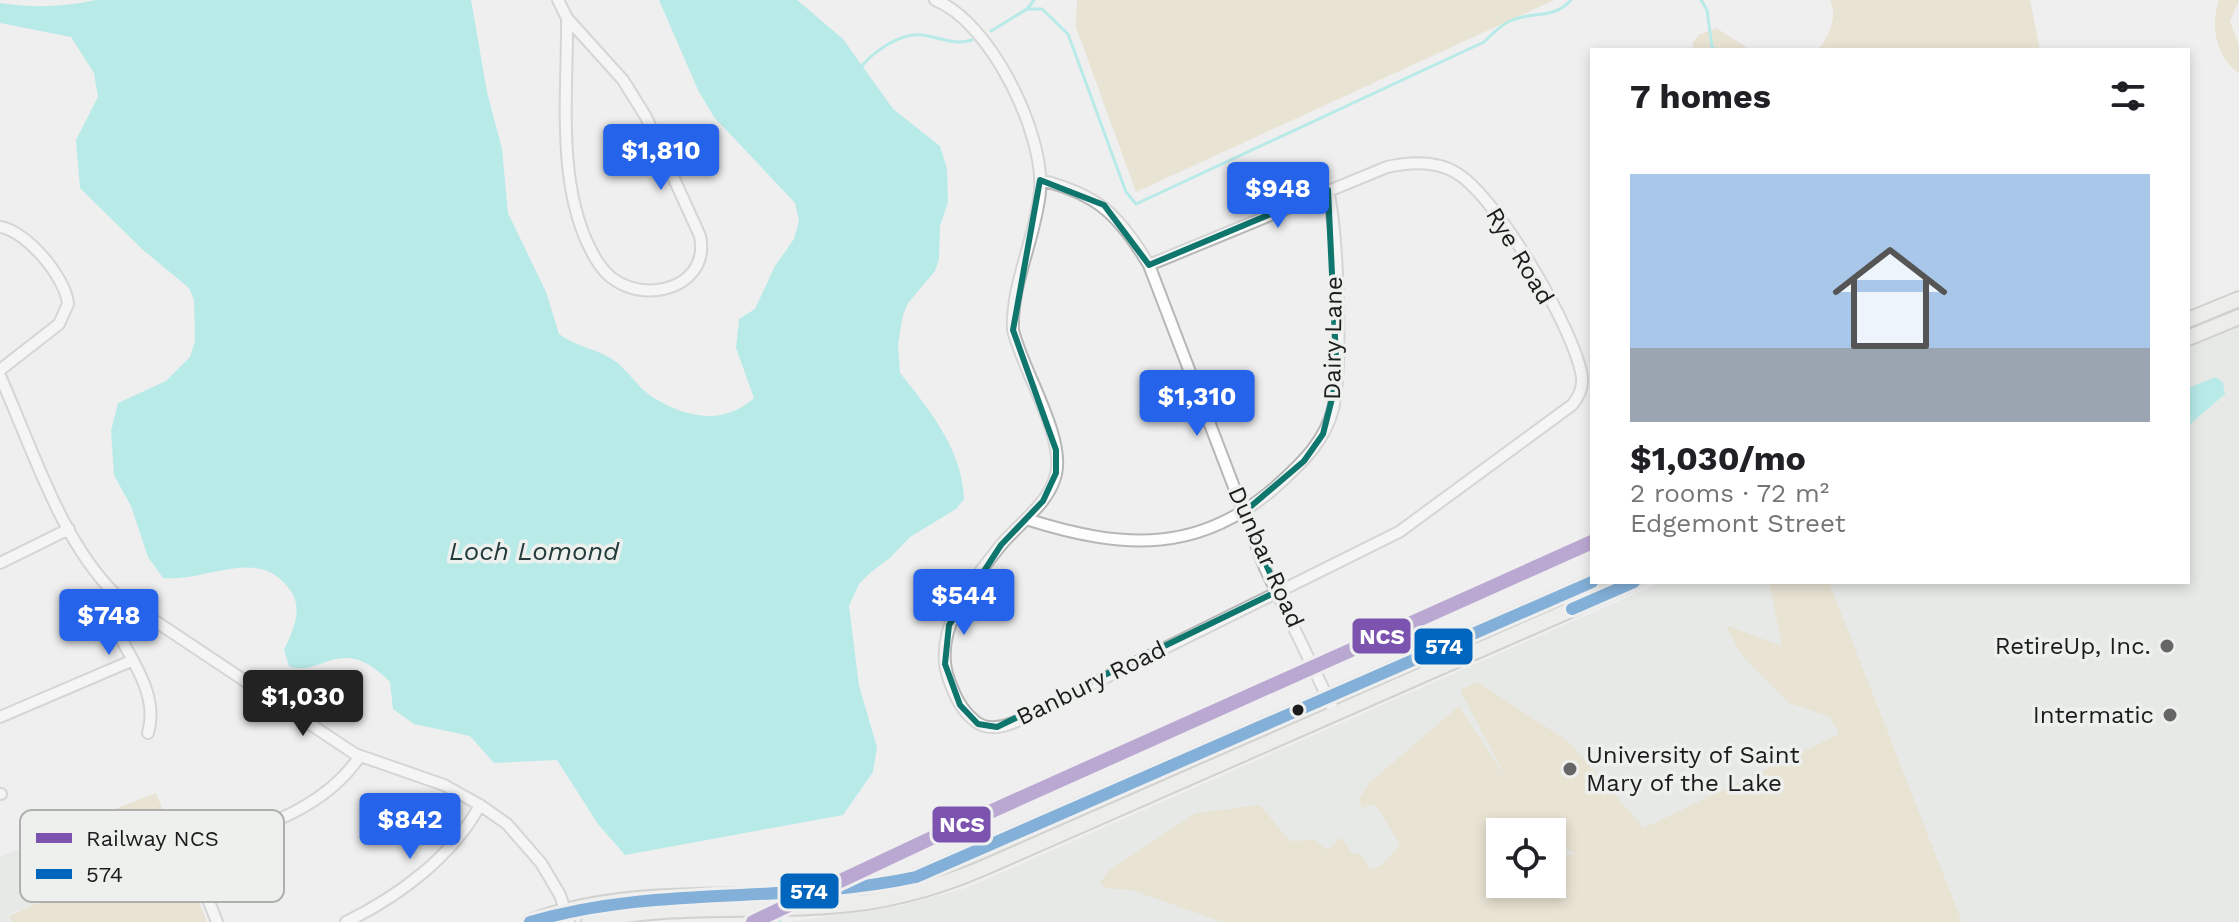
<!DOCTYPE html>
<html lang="en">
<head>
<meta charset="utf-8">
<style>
	:root { --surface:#fff; --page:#f6f6f6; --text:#202124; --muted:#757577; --line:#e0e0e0; --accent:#2563eb }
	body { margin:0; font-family:"Work Sans",sans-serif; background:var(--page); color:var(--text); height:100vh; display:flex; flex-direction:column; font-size:30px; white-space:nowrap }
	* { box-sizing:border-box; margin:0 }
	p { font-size:26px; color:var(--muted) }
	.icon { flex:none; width:44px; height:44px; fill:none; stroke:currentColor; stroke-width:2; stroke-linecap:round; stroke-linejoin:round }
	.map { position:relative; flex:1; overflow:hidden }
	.drawer { position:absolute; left:1590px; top:48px; width:600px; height:536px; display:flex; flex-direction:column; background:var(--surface); border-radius:0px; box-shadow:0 4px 12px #0003 }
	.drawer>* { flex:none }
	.buttons { position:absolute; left:1486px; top:818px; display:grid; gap:16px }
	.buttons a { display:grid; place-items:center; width:80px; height:80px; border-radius:0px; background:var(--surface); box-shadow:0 4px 12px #0003; font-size:40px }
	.price { position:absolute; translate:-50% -68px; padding:0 18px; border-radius:8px; background:var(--accent); color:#fff; font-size:26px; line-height:52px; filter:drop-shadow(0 2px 4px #0008) }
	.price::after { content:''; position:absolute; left:50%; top:48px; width:24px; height:18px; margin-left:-12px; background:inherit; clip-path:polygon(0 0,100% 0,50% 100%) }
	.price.on { background:#222; color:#fff }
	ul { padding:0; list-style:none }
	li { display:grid; align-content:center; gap:16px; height:424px; padding:0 40px }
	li+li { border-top:2px solid var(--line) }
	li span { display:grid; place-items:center; height:248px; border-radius:0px; color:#555 }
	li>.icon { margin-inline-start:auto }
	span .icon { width:144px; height:144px; fill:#fffc; stroke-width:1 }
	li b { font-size:34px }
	h2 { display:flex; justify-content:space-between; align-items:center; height:96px; padding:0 40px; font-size:34px }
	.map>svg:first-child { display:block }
	.built { fill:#dee3dd; fill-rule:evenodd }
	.green { fill:#e0d4b2; fill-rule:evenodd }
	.water { fill:#76e4e1 }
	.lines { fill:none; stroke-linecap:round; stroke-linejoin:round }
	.stream { stroke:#76e4e1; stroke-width:3 }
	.minor-casing { stroke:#b6b7b6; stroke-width:14 }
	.major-casing { stroke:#adaea4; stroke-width:18 }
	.minor { stroke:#fcfdfc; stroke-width:10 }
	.major { stroke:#ebece6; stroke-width:14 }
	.bus-1-casing { stroke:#edf0ed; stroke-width:18 }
	.bus-1 { stroke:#0065bd; stroke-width:12 }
	.rail-1-casing { stroke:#edf0ed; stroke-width:20 }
	.rail-1 { stroke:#7c53af; stroke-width:14 }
	.marked { fill:none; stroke:#0f766e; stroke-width:6; stroke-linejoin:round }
	.poi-dot { fill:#656665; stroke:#edf0ed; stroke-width:3 }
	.bus-dot { fill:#1b1c1b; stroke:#edf0ed; stroke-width:3 }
	.labels { text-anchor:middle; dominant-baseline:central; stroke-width:7; stroke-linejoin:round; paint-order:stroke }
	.street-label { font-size:24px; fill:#1b1c1b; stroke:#edf0ed }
	.poi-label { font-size:24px; fill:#1b1c1b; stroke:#edf0ed; text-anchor:end }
	.water-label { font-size:26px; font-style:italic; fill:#233c3b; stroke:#edf0ed }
	.key { fill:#edf0ed; stroke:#aeb0ae; stroke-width:2 }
	.key-label { font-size:22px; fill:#1b1c1b }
	.line-badge { stroke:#edf0ed; stroke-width:3 }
	.badge-label { font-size:22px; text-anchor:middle; font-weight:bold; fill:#fff }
</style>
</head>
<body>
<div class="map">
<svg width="2239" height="922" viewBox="0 0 2239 922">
	<rect width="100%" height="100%" fill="#eeefee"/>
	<path class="built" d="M2239,303V922H788L899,906L969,887L1662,582H2188V325ZM1500,832H1552V884H1500Z
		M62,830L85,885L8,915L11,922H0V857Z"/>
	<path class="green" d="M1077,0H1554L1136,192L1076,27Z
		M1830,0H2030L2040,50H1818C1829,36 1838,18 1830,0Z
		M2219,0H2239L2230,21L2239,46V73C2216,58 2210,25 2219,0Z
		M1716,28L1751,50H1694L1692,44L1699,35Z
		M1769,582H1829L1962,922H1222L1132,890L1105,888L1100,883L1108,871L1196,813L1260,805L1290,841L1315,840L1327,850L1342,837L1351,852L1362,855L1370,869L1381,866L1400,845L1375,804L1362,808L1359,798L1369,783L1459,706L1507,780L1460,690L1477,682L1568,741L1644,828L1839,734L1830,717L1789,703L1740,653L1726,625L1782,646ZM1500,832H1552V845L1575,853L1552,860V884H1500Z
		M156,793L207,922H12L9,916L76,886L75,881L82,878L62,830Z"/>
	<path class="water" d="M96,0H471L487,92L502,149L508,213L546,292L559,334C576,347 598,349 615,361C628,371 638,387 651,396C685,418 723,426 754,398L736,348L739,319L755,309L775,266L794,239L799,221L795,203L714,117L698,90L659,0H797L843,39L893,109L940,146L947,169L948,202L940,226L939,259L935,271L908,303L903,315L898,344L900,373C930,410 962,450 964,499L956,509L910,537L890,558L871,572L859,584L849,606L859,686L877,747L873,772L843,815L625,855L598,824L557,760L494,763L470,736L414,724L393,709L390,682C341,631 320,679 289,666L284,650C294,629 305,606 287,586C255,547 206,582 163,578L148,557L131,506L114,475L111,431L118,403L166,381L190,357L195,341L194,300L189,288L142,249L80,188L76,140L98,97L94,73L71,37L0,23V3C32,8 64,7 96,0Z
		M2216,377L2223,383L2225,394L2188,426V388Z"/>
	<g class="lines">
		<path class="stream" d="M1701,0L1707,10L1712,47L1716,50
			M1027,9H1042L1068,34L1126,192L1136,204L1484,42C1491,35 1501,25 1510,21C1530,11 1554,20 1571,0
			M991,31L1027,9L1034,0
			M861,67C874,51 900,33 922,35C940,37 953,46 972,40
			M780,919V922"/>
		<g class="minor-casing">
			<path id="minor" d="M558,0L567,18
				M935,0C990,21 1045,134 1040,191C1036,238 1011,283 1013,330C1022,369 1065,436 1056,474C1049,504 1020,522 1001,545C972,581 931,631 949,680C955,696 961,710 975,721C994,737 1023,718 1042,709L1399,532L1572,405C1579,397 1583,389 1582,377C1575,330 1498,199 1458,174C1437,160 1410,162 1387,167L1149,265
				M567,18L623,80L646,117L700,236C712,293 629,310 599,264C554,196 568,95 567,18Z
				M1040,180C1098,194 1119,215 1149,265L1265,568L1335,713
				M0,227C27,231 66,278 68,304L59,324L0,370
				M0,376C32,447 60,540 116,595L355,754L444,785L480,805L507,824L541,863L560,895L569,922
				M1026,519C1124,550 1202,555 1281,482C1304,461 1325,440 1333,409C1343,365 1338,236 1328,190
				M0,563L69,529
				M116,595L110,609L111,619C127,655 160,692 148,733
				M0,717L131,661
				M0,794H1
				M217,922L198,874L197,857L211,847C267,824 325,808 360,756
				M346,922C399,896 452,857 480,805"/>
		</g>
		<g class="major-casing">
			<path id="major" d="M2188,320L2239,299
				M2188,338L2239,317
				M530,922C655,875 790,913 916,877L1592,582
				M589,922C667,903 748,912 828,906C881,903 934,889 983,868L1634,582"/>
		</g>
		<use href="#minor" class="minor"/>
		<use href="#major" class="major"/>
		<g class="bus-1-casing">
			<path id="bus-1" d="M1572,609L1634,582
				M530,922C660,884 785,905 916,877L1592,582"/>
		</g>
		<use href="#bus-1" class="bus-1"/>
		<g class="rail-1-casing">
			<path id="rail-1" d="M753,922L936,836L1592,542"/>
		</g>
		<use href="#rail-1" class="rail-1"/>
	</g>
	<path d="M0 0H2239V922H0ZM1040,180L1104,205L1149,265L1328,190L1337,379L1323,434L1304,461L1243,513L1278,591L997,727L978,724L960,705L945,664L949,625L1001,545L1043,501L1056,473V450L1013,330Z" fill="#eeefee" fill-opacity=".55" fill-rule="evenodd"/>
	<path class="marked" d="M1040,180L1104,205L1149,265L1328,190L1337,379L1323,434L1304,461L1243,513L1278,591L997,727L978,724L960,705L945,664L949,625L1001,545L1043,501L1056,473V450L1013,330Z"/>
	<g class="poi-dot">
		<circle cx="2167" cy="646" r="8"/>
		<circle cx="2170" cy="715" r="8"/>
		<circle cx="1570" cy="769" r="8"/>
	</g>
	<circle class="bus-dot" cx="1298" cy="710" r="7"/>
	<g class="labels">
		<g class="street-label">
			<text transform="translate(1520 256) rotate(59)">Rye Road</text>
			<text transform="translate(1333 338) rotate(-89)">Dairy Lane</text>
			<text transform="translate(1266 557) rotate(66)">Dunbar Road</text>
			<text transform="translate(1091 683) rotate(-26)">Banbury Road</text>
		</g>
		<g class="poi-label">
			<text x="2151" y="646">RetireUp, Inc.</text>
			<text x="2154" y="715">Intermatic</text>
			<text x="1586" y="755" text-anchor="start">University of Saint<tspan x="1586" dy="28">Mary of the Lake</tspan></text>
		</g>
		<g class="water-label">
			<text x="534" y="551">Loch Lomond</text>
		</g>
	</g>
	<rect x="20" y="810" width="264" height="92" rx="12" class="key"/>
	<rect x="36" y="833" width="36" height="10" fill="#7c53af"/>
	<rect x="36" y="869" width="36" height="10" fill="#0065bd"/>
	<g class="key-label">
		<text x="86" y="846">Railway NCS</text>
		<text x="86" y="882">574</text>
	</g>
	<g class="line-badge">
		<rect x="1351" y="617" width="61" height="38" rx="8" fill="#7c53af"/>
		<rect x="1413" y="627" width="61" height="39" rx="8" fill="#0065bd"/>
		<rect x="931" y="805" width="61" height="39" rx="8" fill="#7c53af"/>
		<rect x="779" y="872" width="61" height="38" rx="8" fill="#0065bd"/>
	</g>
	<g class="badge-label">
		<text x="1382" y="644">NCS</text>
		<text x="1444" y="654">574</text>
		<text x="962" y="832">NCS</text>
		<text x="809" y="899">574</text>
	</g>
</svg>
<div class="buttons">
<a><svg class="icon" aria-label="locate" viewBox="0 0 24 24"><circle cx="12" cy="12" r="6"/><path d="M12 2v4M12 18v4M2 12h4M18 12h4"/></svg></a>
</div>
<b class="price" style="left:661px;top:192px">$1,810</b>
<b class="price" style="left:1278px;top:230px">$948</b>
<b class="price" style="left:1197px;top:438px">$1,310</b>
<b class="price" style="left:964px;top:637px">$544</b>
<b class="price" style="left:109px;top:657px">$748</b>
<b class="price on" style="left:303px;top:738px">$1,030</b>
<b class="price" style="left:410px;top:861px">$842</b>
<section class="drawer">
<h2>7 homes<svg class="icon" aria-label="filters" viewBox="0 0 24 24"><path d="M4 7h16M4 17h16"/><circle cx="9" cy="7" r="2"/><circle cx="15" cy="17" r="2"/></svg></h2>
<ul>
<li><span style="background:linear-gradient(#a9c7e8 70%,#9aa5b1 0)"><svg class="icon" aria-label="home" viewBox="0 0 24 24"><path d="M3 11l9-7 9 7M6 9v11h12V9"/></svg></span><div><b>$1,030/mo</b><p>2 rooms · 72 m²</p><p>Edgemont Street</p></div></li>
</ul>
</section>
</div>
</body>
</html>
